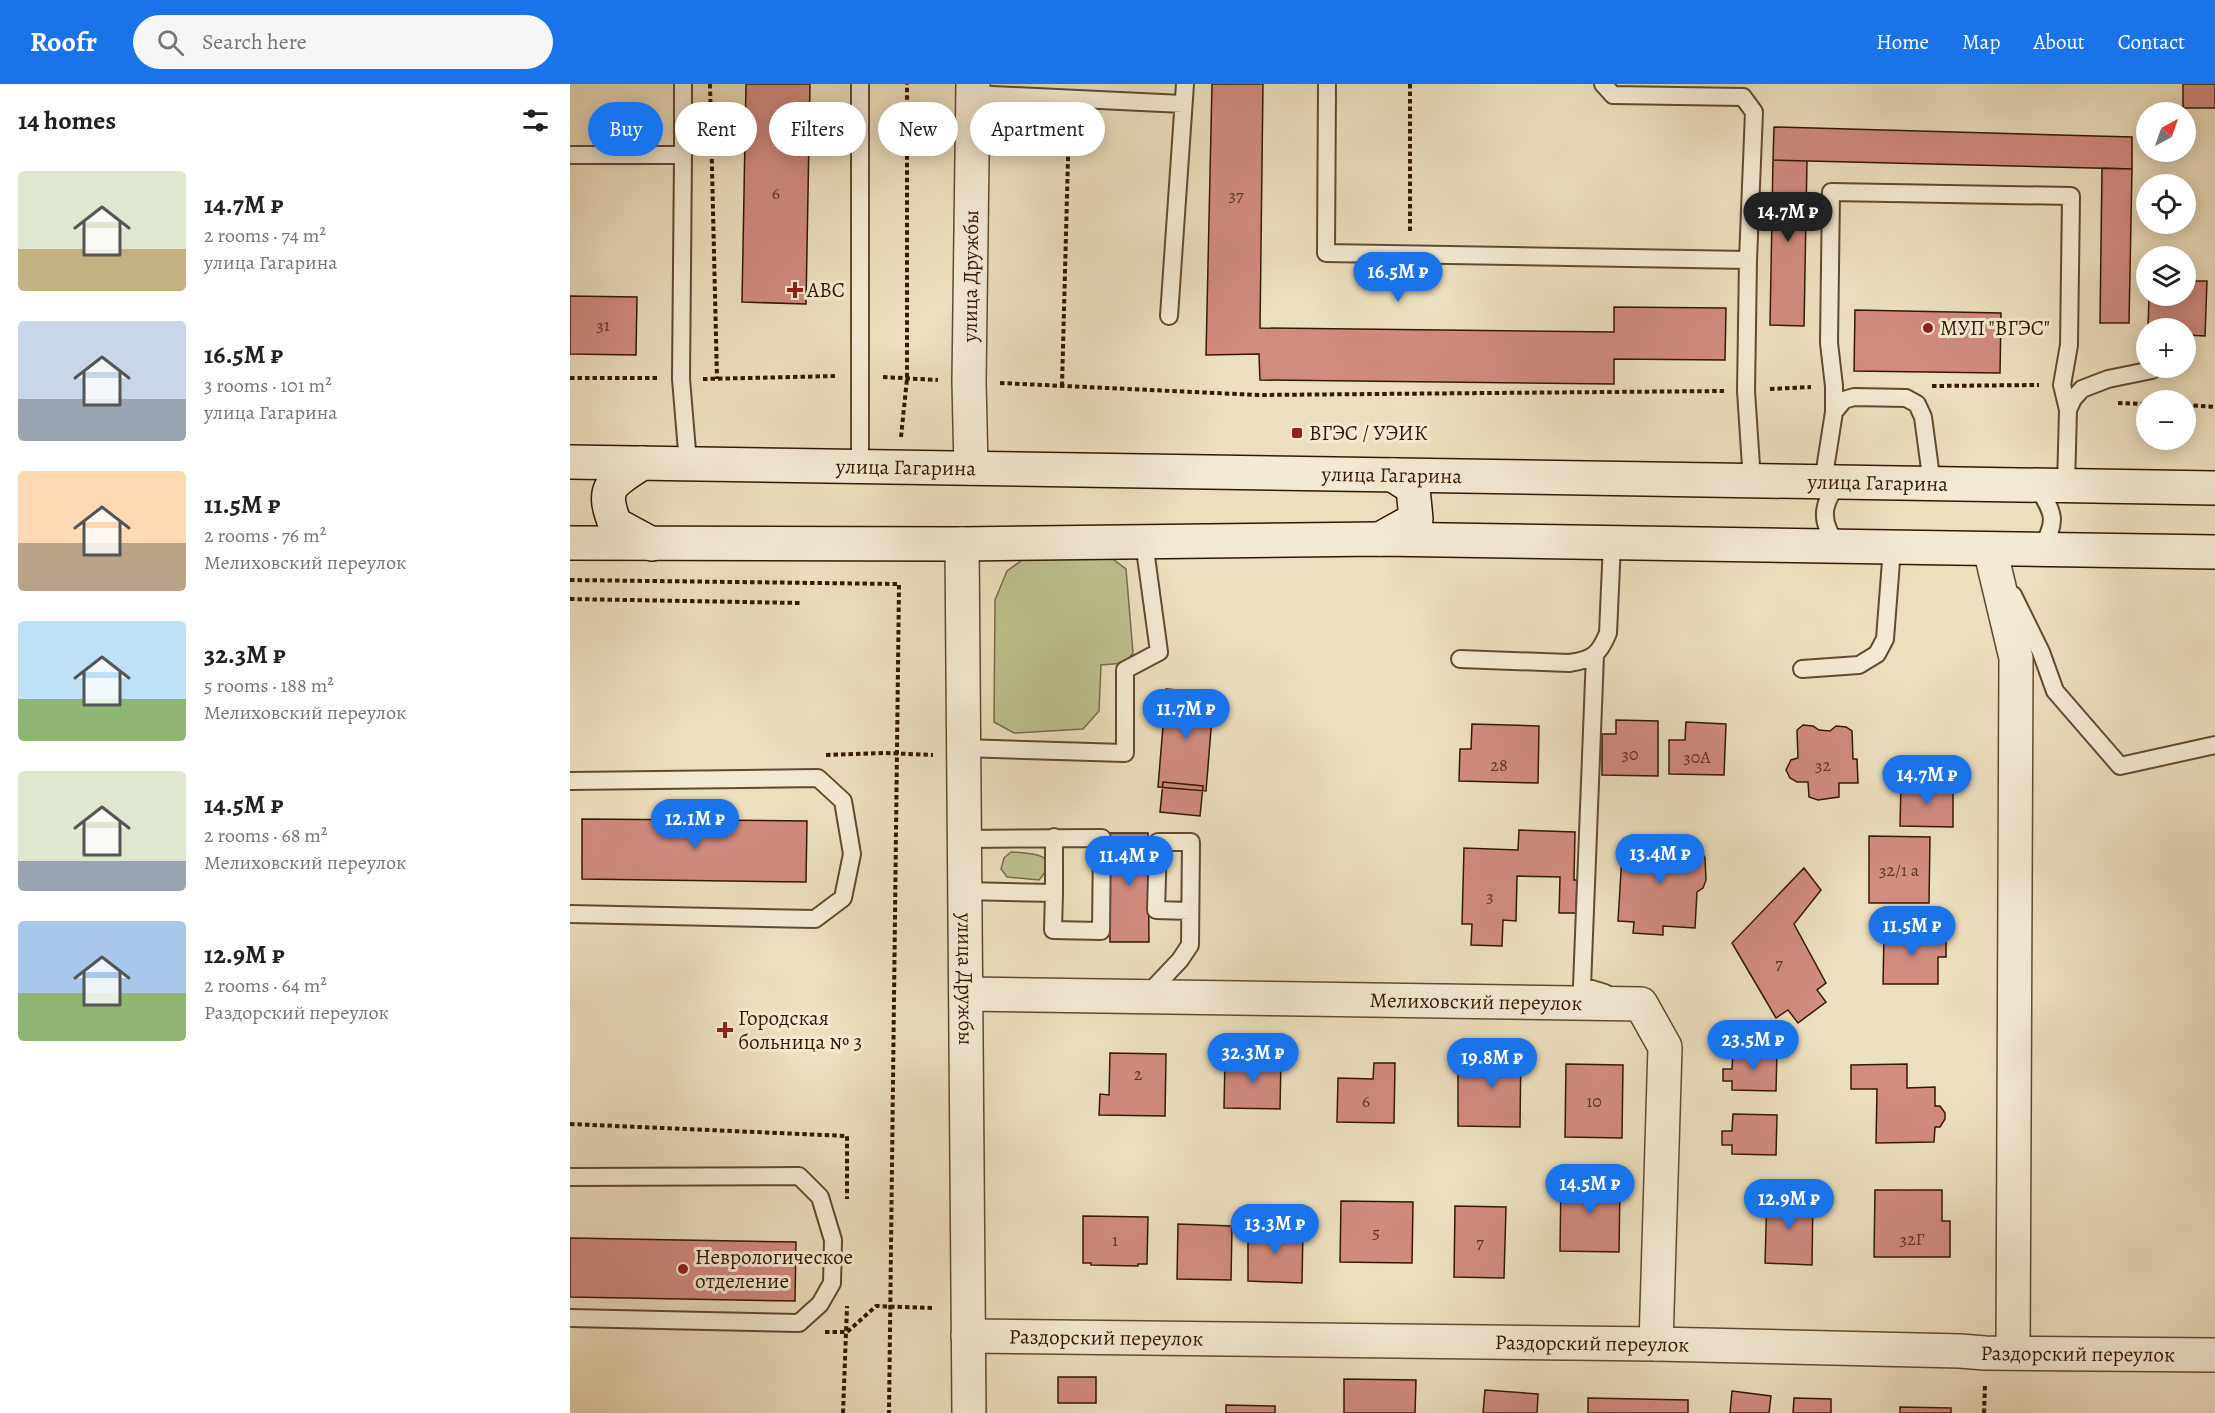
<!DOCTYPE html>
<html lang="en">
<head>
<meta charset="utf-8">
<style>
	:root { --surface:#fff; --page:#f6f6f6; --text:#202124; --muted:#757577; --accent:#1a73e8 }
	body { margin:0; font-family:Alegreya,serif; background:var(--page); color:var(--text); height:100vh; display:flex; flex-direction:column; font-size:22px; white-space:nowrap }
	* { box-sizing:border-box; margin:0 }
	p { font-size:20px; color:var(--muted) }
	.icon { flex:none; width:33px; height:33px; fill:none; stroke:currentColor; stroke-width:2; stroke-linecap:round; stroke-linejoin:round }
	.map { position:relative; flex:1; overflow:hidden }
	.details { display:flex; flex-direction:column; background:var(--surface); width:570px }
	.details>* { flex:none }
	.banner { position:absolute; left:18px; top:18px; width:570px; height:54px; display:flex; gap:12px }
	.needle { width:39px; rotate:40deg }
	.fabs { position:absolute; left:1566px; top:18px; display:grid; gap:12px }
	.fabs a { display:grid; place-items:center; width:60px; height:60px; border-radius:50%; background:var(--surface); box-shadow:0 3px 15px #0003; font-size:30px }
	.price { position:absolute; translate:-50% -51px; padding:0 14px; border-radius:21px; background:var(--accent); color:#fff; font-size:20px; line-height:39px; filter:drop-shadow(0 2px 3px #0008) }
	.price::after { content:''; position:absolute; left:50%; top:36px; width:18px; height:14px; margin-left:-9px; background:inherit; clip-path:polygon(0 0,100% 0,50% 100%) }
	.price.active { background:#222; color:#fff }
	ul { padding:0; list-style:none }
	li { display:flex; align-items:center; gap:18px; height:150px; padding:0 18px }
	li span { display:grid; place-items:center; flex:none; width:168px; height:120px; border-radius:6px; color:#555 }
	li>.icon { margin-inline-start:auto }
	span .icon { width:72px; height:72px; fill:#fffc; stroke-width:1 }
	li b { font-size:26px }
	h2 { display:flex; justify-content:space-between; align-items:center; height:72px; padding:0 18px; font-size:26px }
	.chip { padding:0 21px; border-radius:27px; background:var(--surface); box-shadow:0 3px 15px #0003; font-size:21px; line-height:54px }
	.chip.active { background:var(--accent); color:#fff }
	header { display:flex; align-items:center; gap:36px; box-sizing:border-box; height:84px; padding:0 30px; background:var(--accent); color:#fff }
	header strong { font-size:28px }
	nav { display:flex; gap:33px; margin-inline-start:auto; font-size:21px }
	.search { width:420px; height:54px; background:var(--page); display:flex; align-items:center; gap:15px; box-sizing:border-box; padding:0 21px; border-radius:33px; color:var(--muted); font-size:22px }
	main { display:flex; flex:1; min-height:0 }
	.map>svg:first-child { display:block }
	.green { fill:#bcc18e; stroke:#786d48; stroke-width:1.5 }
	.building { fill:#d18b7f; stroke:#341901; stroke-width:1.5 }
	.lines { fill:none; stroke-linecap:round; stroke-linejoin:round }
	.lane-casing { stroke:#624a30; stroke-width:20 }
	.street-casing { stroke:#624a30; stroke-width:36 }
	.secondary-casing { stroke:#341901; stroke-width:36 }
	.path { stroke:#341901; stroke-width:4; stroke-dasharray:4.5 3; stroke-linecap:butt }
	.lane { stroke:#f3ead4; stroke-width:16 }
	.street { stroke:#f3ead4; stroke-width:33 }
	.secondary { stroke:#f3ead4; stroke-width:33 }
	.poi-dot { fill:#8f2418; stroke:#f3ead4; stroke-width:2 }
	.labels { text-anchor:middle; dominant-baseline:central; stroke-width:6; stroke-linejoin:round; paint-order:stroke }
	.number-label { font-size:18px; fill:#5b3620 }
	.street-label { font-size:21px; fill:#341901; stroke:#f3ead4 }
	.poi-label { font-size:21px; fill:#341901; stroke:#f3ead4; text-anchor:start }
</style>
</head>
<body>
<header>
<strong>Roofr</strong>
<div class="search"><svg class="icon" aria-label="search" viewBox="0 0 24 24"><circle cx="10" cy="10" r="6"/><path d="M15 15l6 6"/></svg>Search here</div>
<nav><a>Home</a><a>Map</a><a>About</a><a>Contact</a></nav>
</header>
<main>
<section class="details">
<h2>14 homes<svg class="icon" aria-label="filters" viewBox="0 0 24 24"><path d="M4 7h16M4 17h16"/><circle cx="9" cy="7" r="2"/><circle cx="15" cy="17" r="2"/></svg></h2>
<ul>
<li><span style="background:linear-gradient(#dfe7d0 65%,#c2b280 0)"><svg class="icon" aria-label="home" viewBox="0 0 24 24"><path d="M3 11l9-7 9 7M6 9v11h12V9"/></svg></span><div><b>14.7M ₽</b><p>2 rooms · 74 m²</p><p>улица Гагарина</p></div></li>
<li><span style="background:linear-gradient(#c9d6e8 65%,#9aa5b1 0)"><svg class="icon" aria-label="home" viewBox="0 0 24 24"><path d="M3 11l9-7 9 7M6 9v11h12V9"/></svg></span><div><b>16.5M ₽</b><p>3 rooms · 101 m²</p><p>улица Гагарина</p></div></li>
<li><span style="background:linear-gradient(#ffd9b3 60%,#b9a48a 0)"><svg class="icon" aria-label="home" viewBox="0 0 24 24"><path d="M3 11l9-7 9 7M6 9v11h12V9"/></svg></span><div><b>11.5M ₽</b><p>2 rooms · 76 m²</p><p>Мелиховский переулок</p></div></li>
<li><span style="background:linear-gradient(#bfe0f5 65%,#8fb573 0)"><svg class="icon" aria-label="home" viewBox="0 0 24 24"><path d="M3 11l9-7 9 7M6 9v11h12V9"/></svg></span><div><b>32.3M ₽</b><p>5 rooms · 188 m²</p><p>Мелиховский переулок</p></div></li>
<li><span style="background:linear-gradient(#dfe7d0 75%,#9aa5b1 0)"><svg class="icon" aria-label="home" viewBox="0 0 24 24"><path d="M3 11l9-7 9 7M6 9v11h12V9"/></svg></span><div><b>14.5M ₽</b><p>2 rooms · 68 m²</p><p>Мелиховский переулок</p></div></li>
<li><span style="background:linear-gradient(#a9c7e8 60%,#8fb573 0)"><svg class="icon" aria-label="home" viewBox="0 0 24 24"><path d="M3 11l9-7 9 7M6 9v11h12V9"/></svg></span><div><b>12.9M ₽</b><p>2 rooms · 64 m²</p><p>Раздорский переулок</p></div></li>
</ul>
</section>
<div class="map">
<svg width="1645" height="1329" viewBox="0 0 1645 1329">
	<rect width="100%" height="100%" fill="#ecdfbd"/>
	<filter id="stains"><feTurbulence type="fractalNoise" baseFrequency=".00333" numOctaves="4"/><feColorMatrix values="0 0 0 0 .2 0 0 0 0 .09 0 0 0 0 .02 0 0 0 .5 -.17"/></filter>
	<radialGradient id="worn" r=".72"><stop offset=".6" stop-color="#630" stop-opacity="0"/><stop offset="1" stop-color="#630" stop-opacity=".3"/></radialGradient>
	<path class="green" d="M536,470L556,485L563,569L555,579L531,581L529,627L513,645L444,649L424,638L425,516L437,487L459,471Z
		M441,768C460,769 493,769 469,796L437,793L431,785L434,774Z"/>
	<path class="building" d="M176,0H240L236,220L172,218Z
		M642,0H693L690,244L1044,248V223L1156,224L1155,276L1044,275V300L690,296L689,270L636,271Z
		M1613,0H1645V24H1613Z
		M1204,43L1562,53V85L1203,76Z
		M1203,76L1237,77L1234,242L1200,241Z
		M1532,84L1562,85L1559,239H1530Z
		M1616,197H1637L1635,252L1616,251V244H1578L1579,212H1616Z
		M0,212L67,213L66,271L0,270Z
		M1285,226L1431,229L1430,289L1284,287Z
		M596,605L644,609L636,707L588,703Z
		M1046,636L1088,637V692L1032,691V650H1046Z
		M1116,638L1156,640L1154,691L1099,690V656H1115Z
		M902,640L969,642L968,699L889,697L890,665H901Z
		M1233,641L1243,642L1249,646L1260,647L1266,642L1276,643L1282,647L1283,675H1287L1288,699H1269V713L1248,716L1239,713L1238,698H1227L1220,694L1216,686L1221,676L1228,674L1227,646Z
		M593,698L633,702L630,732L590,728Z
		M1331,700L1383,701V743L1330,742Z
		M12,735L237,737L236,798L12,795Z
		M949,746L1005,748L1004,796H1007L1006,829H989L990,793L947,792L946,837L933,836L932,862L901,861L902,840H892L894,764L948,766Z
		M539,749H578L579,858H540Z
		M1299,752L1360,753L1359,819H1299Z
		M1053,755L1124,759L1131,766L1135,774L1136,796L1133,804L1127,808L1125,844L1093,842V851L1063,849L1064,838L1048,837Z
		M1234,784L1251,806L1224,840L1256,899L1247,906L1256,918L1228,939L1218,926L1206,934L1162,859Z
		M1320,845H1353V851H1376V873H1368V900H1313L1314,850H1319Z
		M917,958L951,959L950,1043L888,1042V983L917,984Z
		M1163,967H1207L1206,1007L1162,1006V997H1153V985H1162Z
		M540,969L596,970L595,1032L529,1031L530,1010L539,1011Z
		M655,974L711,975L710,1025L654,1024Z
		M804,979H825L824,1039L767,1038L768,994L803,995Z
		M996,980L1053,981L1052,1054L995,1053Z
		M1337,980V1004L1365,1003V1022H1370L1375,1029V1035L1370,1043H1365L1364,1058L1306,1059L1307,1005H1281V981Z
		M1163,1030L1207,1031L1206,1071L1162,1070V1061H1152V1047H1162Z
		M991,1094L1050,1095L1049,1168L990,1167Z
		M1305,1106H1372V1137H1380V1173H1304Z
		M1197,1110L1243,1112L1242,1181L1195,1179Z
		M771,1117L843,1118L842,1179L770,1178Z
		M885,1122L936,1123L934,1194L884,1193Z
		M513,1132L578,1133L577,1180H568V1182L521,1181V1179H513Z
		M608,1140L662,1142L661,1196L607,1195Z
		M678,1144H733L732,1199L678,1197Z
		M0,1154L226,1158L225,1217L0,1213Z
		M488,1293H526V1319H488Z
		M774,1295L846,1296L845,1329H774Z
		M915,1306L968,1310L967,1329H913Z
		M1162,1307L1201,1312L1199,1329H1160Z
		M1018,1314L1118,1316V1329H1018Z
		M1224,1314L1261,1315V1329H1223Z
		M656,1321L705,1322V1329H656Z
		M1330,1323L1381,1324V1329H1330Z"/>
	<g class="lines">
		<g class="lane-casing">
			<path id="lane" d="M290,0V382
				M757,0L756,169L1178,176L1176,307L1182,397
				M1033,0L1043,11L1173,13L1184,28L1178,176
				M402,10L613,20
				M0,71H113L111,295L118,379
				M113,71V0
				M599,232L615,0
				M1264,328V302L1259,259L1261,108L1501,112L1499,261L1492,301L1498,326
				M1253,398L1264,328L1274,316L1284,313L1336,314L1347,320L1353,333L1362,400
				M1467,402C1484,430 1488,436 1471,465
				M1496,402L1498,326L1503,315L1512,305L1538,295L1582,286
				M1269,462C1250,440 1250,420 1270,398
				M1443,511L1471,568L1485,607L1550,682L1645,661
				M1025,571L1012,902L1035,909
				M890,575L999,579C1022,576 1029,571 1038,549L1042,459
				M1232,585L1289,581L1307,570L1315,555L1322,464
				M393,664L555,669V586L589,568L574,458
				M0,697L248,694L273,717L282,770L273,814L245,835L0,830
				M484,753V809
				M394,755L532,754L531,847L483,846L484,809L394,807
				M576,912L610,876L620,861L621,758H588L586,826L620,827
				M0,1093L229,1092L250,1113L263,1156L262,1199L250,1220L229,1239L0,1234"/>
		</g>
		<g class="street-casing">
			<g id="street">
				<path id="s1" d="M401,384L399,298L403,0"/>
				<path id="s2" d="M392,460L399,1329"/>
				<path d="M1420,465L1446,574L1443,1269"/>
				<path id="s3" d="M396,910L1071,920L1095,963L1086,1260"/>
				<path id="s4" d="M398,1252L1086,1260L1390,1267L1415,1269L1645,1271"/>
			</g>
		</g>
		<g class="secondary-casing">
			<g id="secondary">
				<path id="s5" d="M0,378L1645,404"/>
				<path d="M72,379C42,399 30,402 45,440L82,460"/>
				<path d="M810,455L846,435L843,404L823,391"/>
				<path d="M0,459L392,460L810,455L1645,468"/>
			</g>
		</g>
		<path class="path" d="M140,0L147,295
			M840,0V149
			M313,293L368,296
			M0,294H89
			M133,295L266,292
			M430,299L688,311L1154,307
			M492,302L499,36
			M1362,302L1469,301
			M1200,305L1241,303
			M1548,319L1576,320
			M1616,321L1645,323
			M331,353L337,295V0
			M0,496L329,500L319,1329
			M0,515L230,519
			M256,671L315,669L363,671
			M0,1040L277,1052V1115
			M255,1248H277L306,1222L364,1224
			M273,1329L277,1222
			M1414,1329L1415,1300"/>
		<use href="#lane" class="lane"/>
		<use href="#street" class="street"/>
		<use href="#secondary" class="secondary"/>
	</g>
	<g class="poi-dot">
		<path d="M222 197h6v6h6v6h-6v6h-6v-6h-6v-6h6z"/>
		<circle cx="1358" cy="244" r="6"/>
		<rect x="721" y="343" width="12" height="12" rx="3"/>
		<path d="M152 937h6v6h6v6h-6v6h-6v-6h-6v-6h6z"/>
		<circle cx="113" cy="1185" r="6"/>
	</g>
	<g class="labels">
		<g class="number-label">
			<text x="206" y="109">6</text>
			<text x="666" y="111">37</text>
			<text x="33" y="241">31</text>
			<text x="1060" y="670">30</text>
			<text x="1127" y="673">30А</text>
			<text x="929" y="681">28</text>
			<text x="1253" y="681">32</text>
			<text x="1329" y="786">32/1 а</text>
			<text x="920" y="812">3</text>
			<text x="1209" y="879">7</text>
			<text x="568" y="990">2</text>
			<text x="796" y="1017">6</text>
			<text x="1024" y="1017">10</text>
			<text x="806" y="1148">5</text>
			<text x="1342" y="1155">32Г</text>
			<text x="545" y="1156">1</text>
			<text x="910" y="1158">7</text>
		</g>
		<g class="street-label">
			<text stroke="none"><textPath href="#s1" startOffset="192">улица Дружбы</textPath></text>
			<text stroke="none"><textPath href="#s5" startOffset="336">улица Гагарина</textPath></text>
			<text stroke="none"><textPath href="#s5" startOffset="822">улица Гагарина</textPath></text>
			<text stroke="none"><textPath href="#s5" startOffset="1308">улица Гагарина</textPath></text>
			<text stroke="none"><textPath href="#s2" startOffset="435">улица Дружбы</textPath></text>
			<text stroke="none"><textPath href="#s3" startOffset="510">Мелиховский переулок</textPath></text>
			<text stroke="none"><textPath href="#s4" startOffset="138">Раздорский переулок</textPath></text>
			<text stroke="none"><textPath href="#s4" startOffset="624">Раздорский переулок</textPath></text>
			<text stroke="none"><textPath href="#s4" startOffset="1110">Раздорский переулок</textPath></text>
		</g>
		<g class="poi-label">
			<text x="237" y="206">ABC</text>
			<text x="1370" y="244">МУП "ВГЭС"</text>
			<text x="739" y="349">ВГЭС / УЭИК</text>
			<text x="168" y="934">Городская<tspan x="168" dy="24">больница № 3</tspan></text>
			<text x="125" y="1173">Неврологическое<tspan x="125" dy="24">отделение</tspan></text>
		</g>
	</g>
	<rect width="100%" height="100%" filter="url(#stains)"/>
	<rect width="100%" height="100%" fill="url(#worn)"/>
</svg>
<div class="fabs">
<a><svg class="needle" viewBox="-14 -14 28 28"><path d="M0-13l5 13h-10z" fill="#e53935"/><path d="M0 13l5-13h-10z" fill="#757577"/></svg></a>
<a><svg class="icon" aria-label="locate" viewBox="0 0 24 24"><circle cx="12" cy="12" r="6"/><path d="M12 2v4M12 18v4M2 12h4M18 12h4"/></svg></a>
<a><svg class="icon" aria-label="layers" viewBox="0 0 24 24"><path d="M12 4l9 5-9 5-9-5zM3 14l9 5 9-5"/></svg></a>
<a>+</a>
<a>−</a>
</div>
<b class="price active" style="left:1218px;top:159px">14.7M ₽</b>
<b class="price" style="left:828px;top:219px">16.5M ₽</b>
<b class="price" style="left:616px;top:656px">11.7M ₽</b>
<b class="price" style="left:1357px;top:722px">14.7M ₽</b>
<b class="price" style="left:125px;top:766px">12.1M ₽</b>
<b class="price" style="left:1090px;top:801px">13.4M ₽</b>
<b class="price" style="left:559px;top:803px">11.4M ₽</b>
<b class="price" style="left:1342px;top:873px">11.5M ₽</b>
<b class="price" style="left:1183px;top:987px">23.5M ₽</b>
<b class="price" style="left:683px;top:1000px">32.3M ₽</b>
<b class="price" style="left:922px;top:1005px">19.8M ₽</b>
<b class="price" style="left:1020px;top:1131px">14.5M ₽</b>
<b class="price" style="left:1219px;top:1146px">12.9M ₽</b>
<b class="price" style="left:705px;top:1171px">13.3M ₽</b>
<div class="banner">
<a class="chip active">Buy</a>
<a class="chip">Rent</a>
<a class="chip">Filters</a>
<a class="chip">New</a>
<a class="chip">Apartment</a>
</div>
</div>
</main>
</body>
</html>
